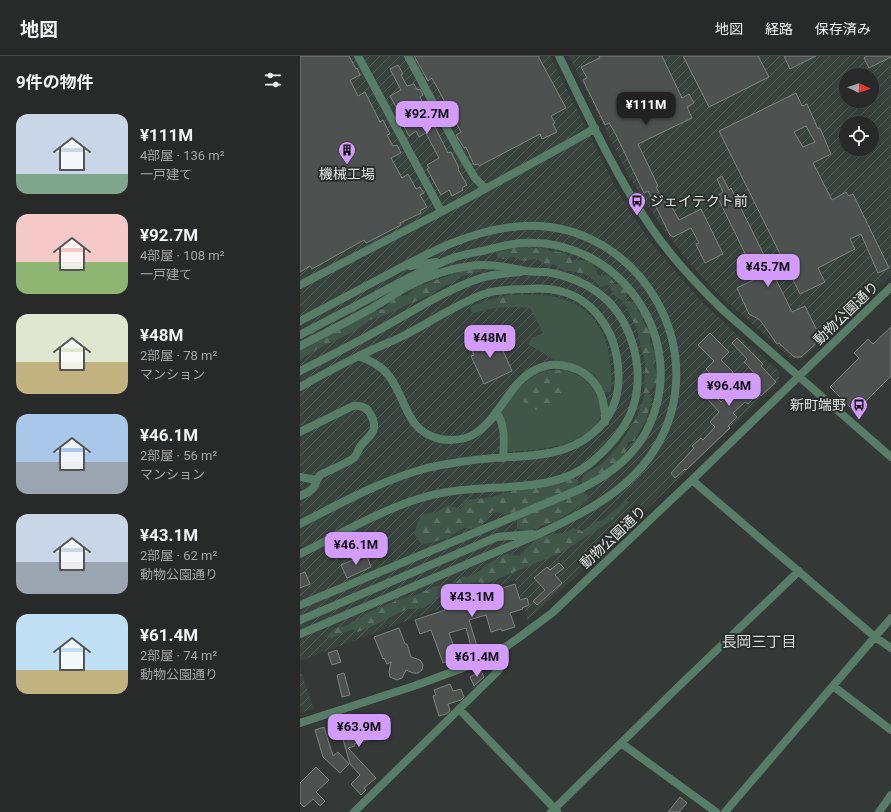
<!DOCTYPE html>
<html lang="ja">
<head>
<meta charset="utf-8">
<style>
	:root { --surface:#272a28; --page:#2f3230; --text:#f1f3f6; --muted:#a4a7a8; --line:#434645; --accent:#d39cfc }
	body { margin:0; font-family:Roboto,"Noto Sans JP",sans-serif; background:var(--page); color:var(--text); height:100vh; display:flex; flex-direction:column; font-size:15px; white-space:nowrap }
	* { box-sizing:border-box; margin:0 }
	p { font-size:13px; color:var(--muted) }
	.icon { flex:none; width:22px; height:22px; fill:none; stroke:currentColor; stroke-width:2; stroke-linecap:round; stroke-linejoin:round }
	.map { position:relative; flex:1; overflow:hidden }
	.sheet { display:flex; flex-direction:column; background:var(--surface); width:300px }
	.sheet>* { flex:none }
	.needle { width:26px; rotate:94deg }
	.fabs { position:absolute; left:539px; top:12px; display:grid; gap:8px }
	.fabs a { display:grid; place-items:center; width:40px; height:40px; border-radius:50%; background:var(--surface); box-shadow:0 4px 16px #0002,0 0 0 1px var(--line); font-size:20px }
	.price { position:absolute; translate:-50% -34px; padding:0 9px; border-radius:8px; background:var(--accent); color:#111; font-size:13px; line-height:26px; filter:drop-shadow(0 1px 2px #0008) }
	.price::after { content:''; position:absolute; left:50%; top:24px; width:12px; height:9px; margin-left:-6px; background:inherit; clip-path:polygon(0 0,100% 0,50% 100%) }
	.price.on { background:#222; color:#fff }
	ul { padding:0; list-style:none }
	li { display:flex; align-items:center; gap:12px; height:100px; padding:0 16px }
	li span { display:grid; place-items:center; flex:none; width:112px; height:80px; border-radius:12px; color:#555 }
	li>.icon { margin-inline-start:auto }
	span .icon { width:48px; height:48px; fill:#fffc; stroke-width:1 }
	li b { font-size:17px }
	h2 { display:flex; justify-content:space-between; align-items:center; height:48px; padding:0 16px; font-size:17px }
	header { display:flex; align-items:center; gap:24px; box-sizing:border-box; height:56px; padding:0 20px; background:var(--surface); border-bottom:1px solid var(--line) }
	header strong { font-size:19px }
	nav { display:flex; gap:22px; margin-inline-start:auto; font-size:14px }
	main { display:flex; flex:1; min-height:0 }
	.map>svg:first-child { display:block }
	.industrial { fill:url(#industrial-furrows); fill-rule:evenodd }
	.grass { fill:#3f5649 }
	.forest { fill:url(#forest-firs) }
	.building { fill:#4d514f; stroke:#7f8481; fill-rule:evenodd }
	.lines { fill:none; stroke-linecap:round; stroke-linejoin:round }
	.minor { stroke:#577c67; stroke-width:8 }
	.labels { text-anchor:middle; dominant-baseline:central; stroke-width:4; stroke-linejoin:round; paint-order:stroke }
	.poi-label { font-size:14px; fill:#e2e5e3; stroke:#2a2e2c }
	.street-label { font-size:14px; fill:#e2e5e3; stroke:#2a2e2c }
	.neighbourhood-label { font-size:15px; fill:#dadfdc; stroke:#2a2e2c }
</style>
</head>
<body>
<header>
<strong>地図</strong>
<nav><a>地図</a><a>経路</a><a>保存済み</a></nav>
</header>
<main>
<section class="sheet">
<h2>9件の物件<svg class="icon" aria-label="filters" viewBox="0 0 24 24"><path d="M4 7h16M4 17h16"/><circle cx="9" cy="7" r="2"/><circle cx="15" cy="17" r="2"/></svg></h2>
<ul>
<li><span style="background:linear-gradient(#c9d6e8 75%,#7fa58c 0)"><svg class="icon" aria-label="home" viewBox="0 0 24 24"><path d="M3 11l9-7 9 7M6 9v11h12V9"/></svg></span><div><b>¥111M</b><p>4部屋 · 136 m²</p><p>一戸建て</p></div></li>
<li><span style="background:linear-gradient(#f6c9c9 60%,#8fb573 0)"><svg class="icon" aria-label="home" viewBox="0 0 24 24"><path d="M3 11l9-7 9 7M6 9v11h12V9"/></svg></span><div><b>¥92.7M</b><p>4部屋 · 108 m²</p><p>一戸建て</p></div></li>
<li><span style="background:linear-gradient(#dfe7d0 60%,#c2b280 0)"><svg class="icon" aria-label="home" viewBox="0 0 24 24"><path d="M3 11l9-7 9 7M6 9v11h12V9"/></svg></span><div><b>¥48M</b><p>2部屋 · 78 m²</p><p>マンション</p></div></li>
<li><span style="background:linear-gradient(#a9c7e8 60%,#9aa5b1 0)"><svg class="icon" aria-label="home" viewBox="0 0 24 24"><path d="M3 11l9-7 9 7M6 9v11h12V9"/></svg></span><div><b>¥46.1M</b><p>2部屋 · 56 m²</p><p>マンション</p></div></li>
<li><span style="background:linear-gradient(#c9d6e8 60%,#9aa5b1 0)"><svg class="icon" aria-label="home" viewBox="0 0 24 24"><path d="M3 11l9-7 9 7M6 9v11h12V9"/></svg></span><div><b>¥43.1M</b><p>2部屋 · 62 m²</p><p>動物公園通り</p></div></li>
<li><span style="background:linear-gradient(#bfe0f5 70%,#c2b280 0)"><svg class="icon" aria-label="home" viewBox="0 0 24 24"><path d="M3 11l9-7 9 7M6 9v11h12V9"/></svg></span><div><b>¥61.4M</b><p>2部屋 · 74 m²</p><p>動物公園通り</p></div></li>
</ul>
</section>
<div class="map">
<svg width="591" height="756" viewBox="0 0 591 756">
	<defs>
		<pattern id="industrial-furrows" width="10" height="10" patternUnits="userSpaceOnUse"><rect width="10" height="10" fill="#39433d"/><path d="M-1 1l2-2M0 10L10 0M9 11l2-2" fill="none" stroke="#555e59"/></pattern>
		<pattern id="forest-firs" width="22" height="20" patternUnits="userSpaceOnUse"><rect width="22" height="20" fill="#3f5649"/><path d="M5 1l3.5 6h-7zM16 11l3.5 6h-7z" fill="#5a6e63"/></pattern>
	</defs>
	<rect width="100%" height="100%" fill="#343836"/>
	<path class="industrial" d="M0,0H250L317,134L338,168L357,194L401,245L433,275L479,315V326L278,519L228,564L215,524L0,605Z
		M269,0H591V219L503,303H492L417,237L391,209L364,174L329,121ZM546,19H572V45H546ZM546,67H572V93H546Z
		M0,613L14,653L0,657Z"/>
	<path class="grass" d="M216,239C229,239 243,238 256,241C303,252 314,294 311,336H305L296,321L284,312L272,307L254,304L228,288L232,282L243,277L230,252C208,250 192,251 172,258L170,251C185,244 199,241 216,239Z
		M254,314C262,314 269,314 275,318C296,328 312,358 290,375C266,393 237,393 208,396C207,384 210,367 200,358C215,338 227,316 254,314Z"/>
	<path class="forest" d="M214,191L243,192L252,195L266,197L272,204C286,204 293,204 298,219H308L315,228H322L327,234L326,244L336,248L337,255L343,259V266L350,276V288L356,298L354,311L357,317V326L349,337L352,344L345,366L334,385L328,386L325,399L308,416L287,427L281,426L284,419L303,407L320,388L337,361L344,341L345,307L337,274L324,246L314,239L309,229L300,231C284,209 270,222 254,208L247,210L237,203L222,205L213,201L203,203L197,201L196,196C203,194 208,195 214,191Z
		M180,212L182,215L162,220L152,227L142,231L132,238L85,259L70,264L53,276L14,295L0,304V294L57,262L83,253L95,241L108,239L114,232L162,215Z
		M210,239H215L216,242L212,247C204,247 188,251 182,250V248C192,244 200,240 210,239Z
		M259,314L263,316L264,320L258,328C264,341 261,343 253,353L241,355L226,351L222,342L226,331L236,321L245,316Z
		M271,421L278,424V430L275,434L288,439L287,445L271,456L257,464L231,474L217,473V462L231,450L205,459L193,455L177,473L164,472L147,482L122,489L114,478L121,458L135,457L148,449L160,453L164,444L186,442L210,436L235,427Z
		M325,445L329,446L312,464L262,496L188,527L176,526L143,538L124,552L107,553L77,568L58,576L53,573L32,582L26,581L35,572L46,570L67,557L98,544L116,539L133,531L156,526L163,520L170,521L180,514L186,509L206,498L219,500C227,491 237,482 248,479C257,477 266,478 273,472L282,475L295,466L303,464Z"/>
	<path class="building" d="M0,0H49L56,13L57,12L60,19L50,24L58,40L65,36L80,66L83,64L90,78L87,79L93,90L97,89L101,97L91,102L102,122L108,118L116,133L120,131L124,137L120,139L127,151L120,155L121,157L100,167L101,169L66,187L64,184L12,213L10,210L0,216Z
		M114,0H238L266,52L251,60L255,67L253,68L257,76L242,83L240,78L179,110L178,108L174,109L166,91L164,92L156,79L161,76L132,22L128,25Z
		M299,0H362L382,42L389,38L394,47L387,51L392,62L338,88L358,130L356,131L364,146L368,144L379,164L401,153L423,198L405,207L396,188L399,187L391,172L373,181L370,179L348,135L344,137L314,75L309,67L305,69L283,24L287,22L281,11L300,2Z
		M383,0H458L469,21L409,51Z
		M484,0H516L490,13Z
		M567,0H591V1L569,12L564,2Z
		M98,9L103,18L101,19L107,30L114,28L117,34L120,33L123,39L120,41L148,97L151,96L159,112L158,113L167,129L162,132L163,134L152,140L149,134L141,139L127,113L129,112L127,109L139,102L126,77L119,81L116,75L109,80L99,61L101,60L90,40L101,34L90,13Z
		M496,37L502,50L507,48L518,73L520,72L531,98L513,107L532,144L546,136L549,140L553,138L589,212L578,217L561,178L550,183L555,193L518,212L525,226L500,238L419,75ZM506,70L515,86L503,91L494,76Z
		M422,120L429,134L431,132L492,256L505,250L521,283L501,301H494L479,287L477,288L460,264L449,258L437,232L457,222L417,140L423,136L417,123Z
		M591,271V320L555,356L530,331L559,302L554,297L568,283L573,288Z
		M410,277L429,296L421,304L433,316L417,331L411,325L414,322L406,313L414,305L398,289Z
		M189,278L190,281L196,279L212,315L184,328L171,300L174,299L171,291L184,285L182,281Z
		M437,282L463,308L461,310L476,326L461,340L459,337L448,348L445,346L433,357L437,361L428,370L430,372L386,414L385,413L375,422L371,417L394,392L392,390L401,382L403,384L415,371L410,366L419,356L403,338L408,333L421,346L442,326L449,333L459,322L444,306L447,303L432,287Z
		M66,498L71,511L47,522L41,509Z
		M259,507L264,512L255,519L262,527L237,549L233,545L245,534L234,522L247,511L250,514Z
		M5,516L10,528L0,532V518Z
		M215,528L220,544L227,542L229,549L222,552L223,553L210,557L215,571L202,575L201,573L191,576L186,559L169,564L177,590L171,591L166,572L149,577L158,602L143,607L131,574L120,578L115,564L145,554L144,553L164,546V545Z
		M99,572L105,588H107L111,601L120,604L123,609L122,614L118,617H113L106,614L102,622L97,624L90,621L89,616L91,606L87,608L84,602L83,603L74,581Z
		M37,594L41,606L32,609L28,597Z
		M181,615L184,621L174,630L170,621Z
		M44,617L50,639L42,641L37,619Z
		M150,628L153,635L161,633L164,641L161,644L148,648L150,655L146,658L139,660L133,640L136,639L134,634Z
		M74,661L81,680L54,688L55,690L48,692L76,722L64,732L66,734L61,739L51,728L60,719L50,708L38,666L47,664L49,669Z
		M24,671L33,700L38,696L49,708L40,717L23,701L15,674Z
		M16,711L29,724L16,736L25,745L20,750L13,743L4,751L0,747V727Z
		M380,741L387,747L379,756H368Z"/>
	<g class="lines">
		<path class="minor" d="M58,0L141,155
			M108,0L160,97L175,122L185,132
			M259,0C287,57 314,117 350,170C371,201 397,229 424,255L591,401
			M110,210L136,206
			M0,229L172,140L282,80L295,72
			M0,265C28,250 57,235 85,220C128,197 174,172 224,170C341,165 417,298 353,396C326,437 282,458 239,478L0,578
			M0,279C26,265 52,252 78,238C102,225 125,213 150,203C160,199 172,197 182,195C195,192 208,188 221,187C316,180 389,279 350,368C336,400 309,420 278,434L0,549
			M0,290C25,277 49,265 74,251C86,244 97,236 109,230C127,220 149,213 169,210C188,207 207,211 226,215C233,216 240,216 247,216C265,219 282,225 297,236C330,259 345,309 334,348C328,370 310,390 293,405C261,433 214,430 174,433C156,434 138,437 121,442C81,454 38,479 0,498
			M59,300C70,305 81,309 89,320C107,343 105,375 140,383C152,385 165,384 176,377C204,358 212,315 250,309C261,308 273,311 282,316C301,328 305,345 305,366
			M0,315C28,301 56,287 84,271C115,254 147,233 181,222C194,218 207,217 220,216
			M0,331C18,321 36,311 55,302C70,294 86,288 101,281C128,268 156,248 184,238C197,234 211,233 226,233C237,232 249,232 260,235C292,243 312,271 317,302C322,332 317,358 292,378C265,401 226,400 193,402C171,404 149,407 127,412C82,424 41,447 0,468
			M196,356C206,369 204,386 203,402
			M0,376L53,350C61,349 67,351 71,359C80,377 68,379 60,391C58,394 57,399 54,402C45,408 30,414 20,419C17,423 16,427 14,431C11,435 5,438 0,440
			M0,421L16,424
			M392,424L575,581L591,592
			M0,564L197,481L232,478
			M533,630L591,674
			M159,653L257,755
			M0,667L114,630L163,612L198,596L217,583L252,557L392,424L591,231
			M321,687L416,756
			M54,756L198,615L202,607L198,596
			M251,756L376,633L499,515
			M425,756L591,562
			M579,756L591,739"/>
	</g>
	<defs>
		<g id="building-pin" transform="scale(0.9)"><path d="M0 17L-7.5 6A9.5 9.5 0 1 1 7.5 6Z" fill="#d39cfc" stroke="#2a2e2c"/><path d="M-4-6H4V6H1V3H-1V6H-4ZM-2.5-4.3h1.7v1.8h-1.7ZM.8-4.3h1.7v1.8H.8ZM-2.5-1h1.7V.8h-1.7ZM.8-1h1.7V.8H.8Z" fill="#111"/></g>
		<g id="bus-pin" transform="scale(0.9)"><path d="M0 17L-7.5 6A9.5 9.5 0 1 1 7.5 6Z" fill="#d39cfc" stroke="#2a2e2c"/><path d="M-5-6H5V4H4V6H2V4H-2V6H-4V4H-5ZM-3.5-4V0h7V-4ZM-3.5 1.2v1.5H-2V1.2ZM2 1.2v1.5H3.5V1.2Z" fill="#111"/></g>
	</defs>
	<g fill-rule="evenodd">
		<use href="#building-pin" x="47" y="94"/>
		<use href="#bus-pin" x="337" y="145"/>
		<use href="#bus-pin" x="559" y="349"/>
	</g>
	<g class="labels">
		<g class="poi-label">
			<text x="47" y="118">機械工場</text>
			<text x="350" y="145" text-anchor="start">ジェイテクト前</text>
			<text x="546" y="349" text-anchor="end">新町端野</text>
		</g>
		<g class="street-label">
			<text transform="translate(546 257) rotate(-44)">動物公園通り</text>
			<text transform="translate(313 481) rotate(-43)">動物公園通り</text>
		</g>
		<g class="neighbourhood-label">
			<text x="459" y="586">長岡三丁目</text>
		</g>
	</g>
</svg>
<div class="fabs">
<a><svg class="needle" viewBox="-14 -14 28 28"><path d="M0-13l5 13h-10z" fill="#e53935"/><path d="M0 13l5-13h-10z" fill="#a4a7a8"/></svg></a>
<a><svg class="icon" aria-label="locate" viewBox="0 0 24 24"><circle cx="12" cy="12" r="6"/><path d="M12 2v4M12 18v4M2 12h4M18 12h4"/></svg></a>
</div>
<b class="price on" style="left:346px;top:70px">¥111M</b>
<b class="price" style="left:127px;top:79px">¥92.7M</b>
<b class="price" style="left:468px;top:232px">¥45.7M</b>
<b class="price" style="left:190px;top:303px">¥48M</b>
<b class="price" style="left:429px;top:351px">¥96.4M</b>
<b class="price" style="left:56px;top:510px">¥46.1M</b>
<b class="price" style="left:172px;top:562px">¥43.1M</b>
<b class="price" style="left:177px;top:622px">¥61.4M</b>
<b class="price" style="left:59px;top:692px">¥63.9M</b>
</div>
</main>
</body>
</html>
